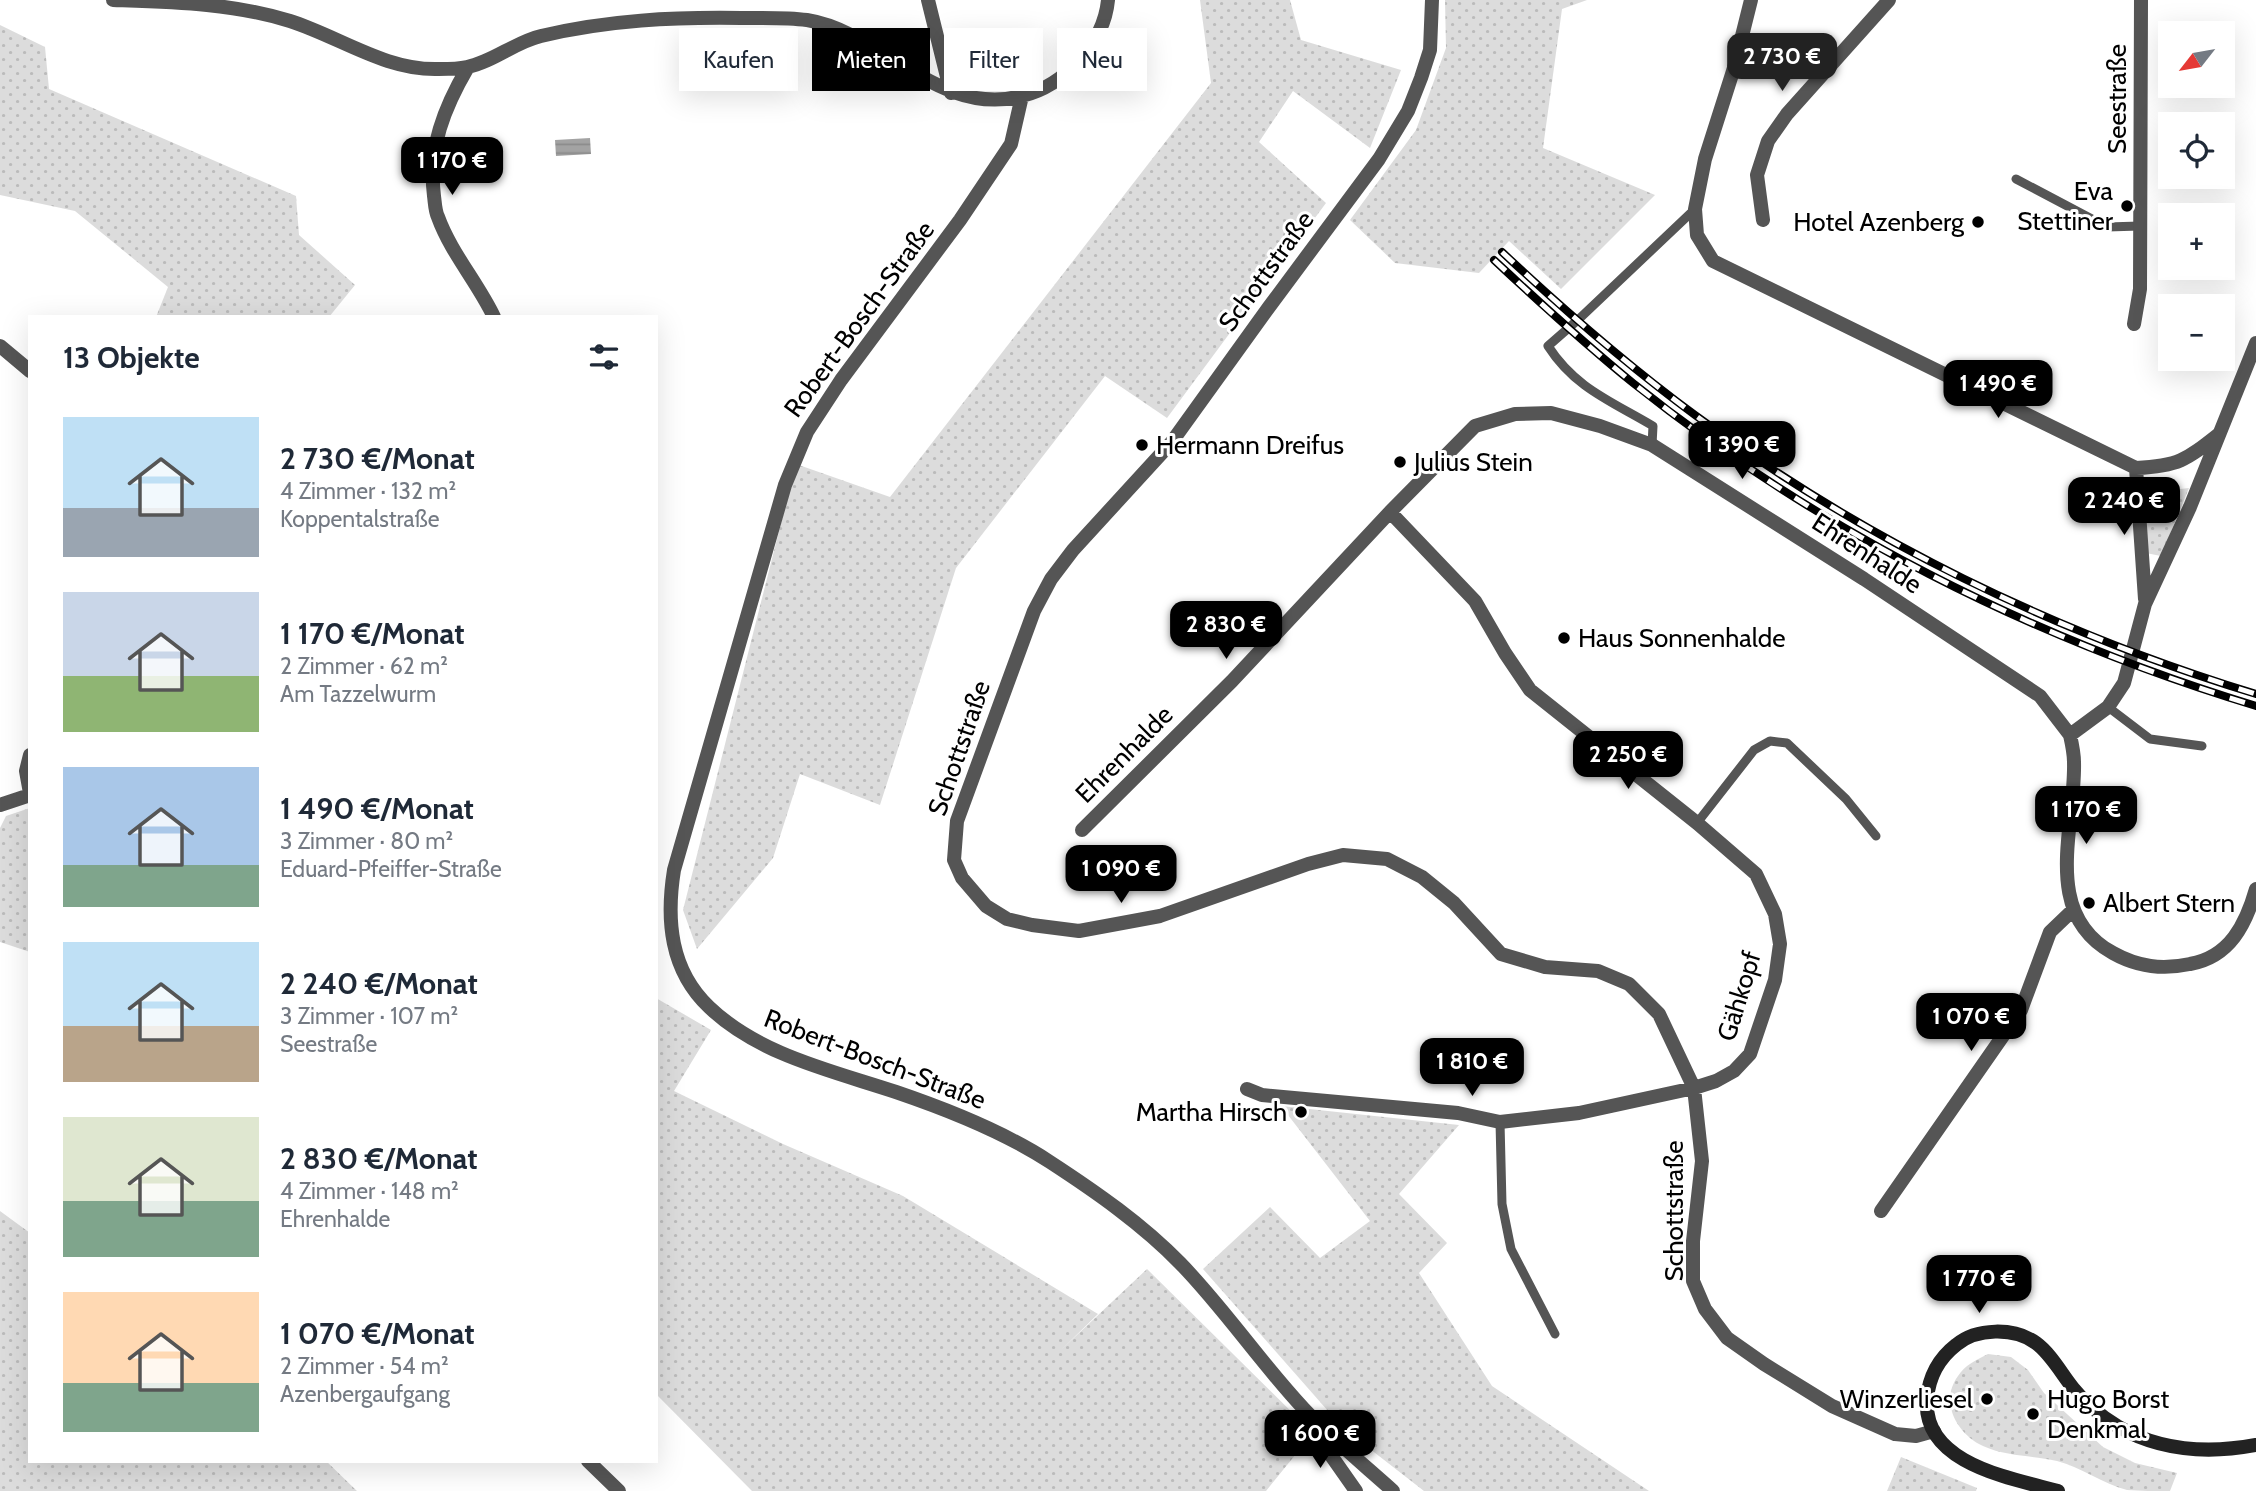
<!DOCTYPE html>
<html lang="de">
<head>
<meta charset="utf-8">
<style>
	:root { --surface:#fff; --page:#f2f2f3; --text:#1f2937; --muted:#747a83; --accent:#000 }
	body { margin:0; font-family:Cabin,sans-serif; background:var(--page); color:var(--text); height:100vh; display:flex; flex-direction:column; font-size:26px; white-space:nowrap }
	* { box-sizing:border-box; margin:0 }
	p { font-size:23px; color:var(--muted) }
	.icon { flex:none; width:38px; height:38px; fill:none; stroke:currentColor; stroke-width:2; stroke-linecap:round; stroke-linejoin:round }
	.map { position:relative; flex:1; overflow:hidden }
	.panel { position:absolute; left:28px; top:315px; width:630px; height:1148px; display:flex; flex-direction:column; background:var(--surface); border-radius:0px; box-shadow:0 7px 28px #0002 }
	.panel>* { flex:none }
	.top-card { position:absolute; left:679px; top:28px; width:665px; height:63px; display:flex; gap:14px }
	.needle { width:46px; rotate:239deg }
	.buttons { position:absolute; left:2158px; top:21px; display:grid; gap:14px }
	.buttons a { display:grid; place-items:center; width:77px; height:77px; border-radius:0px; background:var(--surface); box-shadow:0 7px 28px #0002; font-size:35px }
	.price { position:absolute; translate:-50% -60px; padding:0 16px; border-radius:14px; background:var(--accent); color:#fff; font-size:23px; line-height:46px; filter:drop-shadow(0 2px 4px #0008) }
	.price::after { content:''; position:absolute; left:50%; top:42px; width:21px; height:16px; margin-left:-10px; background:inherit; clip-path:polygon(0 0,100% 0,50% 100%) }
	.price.active { background:#222; color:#fff }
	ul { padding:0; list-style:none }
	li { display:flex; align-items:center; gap:21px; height:175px; padding:0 35px }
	li span { display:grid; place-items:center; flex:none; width:196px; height:140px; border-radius:0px; color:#555 }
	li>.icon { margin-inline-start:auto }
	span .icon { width:84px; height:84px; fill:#fffc; stroke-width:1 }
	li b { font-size:30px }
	h2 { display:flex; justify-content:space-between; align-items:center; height:84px; padding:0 35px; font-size:30px }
	.chip { padding:0 24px; border-radius:0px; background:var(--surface); box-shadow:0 7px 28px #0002; font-size:24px; line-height:63px }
	.chip.active { background:var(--accent); color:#fff }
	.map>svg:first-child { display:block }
	.green { fill:url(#green-dots) }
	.water { fill:url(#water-rules) }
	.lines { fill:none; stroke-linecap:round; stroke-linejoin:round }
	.lane { stroke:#555; stroke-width:9 }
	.street { stroke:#555; stroke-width:14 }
	.secondary { stroke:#222; stroke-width:14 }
	.rail-casing { stroke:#000; stroke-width:8 }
	.rail { stroke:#fff; stroke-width:5; stroke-dasharray:16; stroke-linecap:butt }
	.poi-dot { fill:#000; stroke:#fff; stroke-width:2.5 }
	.labels { text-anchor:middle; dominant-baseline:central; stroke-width:6; stroke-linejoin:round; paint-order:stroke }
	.street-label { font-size:26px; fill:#000; stroke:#fff }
	.poi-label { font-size:26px; fill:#000; stroke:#fff; text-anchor:start }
</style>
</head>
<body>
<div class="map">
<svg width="2256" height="1491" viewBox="0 0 2256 1491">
	<defs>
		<pattern id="green-dots" width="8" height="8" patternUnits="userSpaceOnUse" patternTransform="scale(1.75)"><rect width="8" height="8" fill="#dcdcdc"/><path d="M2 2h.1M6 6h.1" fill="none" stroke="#bbb" stroke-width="1.8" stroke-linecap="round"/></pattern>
		<pattern id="water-rules" width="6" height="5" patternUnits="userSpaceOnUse" patternTransform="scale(1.75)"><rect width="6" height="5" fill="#a3a3a3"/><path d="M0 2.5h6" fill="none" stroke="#8b8b8b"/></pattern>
	</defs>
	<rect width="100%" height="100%" fill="#fff"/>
	<path class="green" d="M1200,0H1290L1301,40L1401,70L1370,148L1293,91L1259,142L1326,203L1167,418L1105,376L956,568L880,805L800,774L773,858L697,949L683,910L796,464L890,497L1211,83Z
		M1445,0H1587L1562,9L1543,148L1655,195L1561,289L1509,241L1479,273L1395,263L1350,220L1416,130L1446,48Z
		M0,25L45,47L49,89L296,196L299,235L355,285L329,317H156L168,287L75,211L0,195Z
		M2189,488L2161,556L2146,553L2147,493Z
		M30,808V952L0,942V828L6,816Z
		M656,998L711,1030L674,1091L783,1144L903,1196L1098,1314L1061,1350L1147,1269L1313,1433L1266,1491H752L656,1394Z
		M1281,1106L1459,1125L1399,1194L1447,1243L1419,1273L1492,1386L1649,1491H1424L1343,1428L1203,1269L1270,1207L1320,1258L1370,1221Z
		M0,1211L30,1233V1461H326L357,1491H0Z
		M1988,1354L2011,1357L2028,1370L2044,1393L2103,1447L2135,1463L2177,1473L2170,1491C2157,1491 2139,1491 2127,1490C2103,1484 2081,1467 2057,1461C2032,1455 2007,1457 1983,1446C1957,1434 1939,1402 1958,1376C1965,1365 1976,1360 1988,1354Z
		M1901,1457L1977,1488L1976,1491H1887Z"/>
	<path class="water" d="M590,138L591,154L556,156L555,140Z"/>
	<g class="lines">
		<path class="lane" d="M2016,179L2107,227L2140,226
			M1652,445L1653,426C1611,401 1575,388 1548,346L1580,318L1695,209
			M2108,707L2150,739L2202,746
			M1697,823L1754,750L1770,741L1787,743L1846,799L1876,836
			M1500,1122L1502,1204L1511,1249L1555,1334"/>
		<path class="street" d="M113,0C173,2 232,3 290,21C340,37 386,71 439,69C448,69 458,69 467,67C493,62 515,42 541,36C608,20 674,17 741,18C762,18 786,17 807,20C882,32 938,118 1022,96C1064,86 1104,43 1108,0
			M928,0L951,93
			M1432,0L1430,50L1421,78L1408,111L1379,159L1269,307L1171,443L1073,550L1051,579L1034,611L957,821L954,860L962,878L986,906L1007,919L1032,925L1079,931L1160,916L1308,864L1343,855L1387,859L1422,877L1454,903L1501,954L1545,967L1598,971L1629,984L1659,1014L1694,1088L1702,1161L1693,1241V1281L1705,1309L1727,1338L1764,1364L1832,1406L1895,1434L1916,1436L1934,1431
			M1751,0L1734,68L1705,159L1695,209L1697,235L1713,261L2136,468C2179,466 2186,460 2219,434
			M468,67C444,108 428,148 434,196C435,203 435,211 438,217C451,253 478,283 494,317
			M1022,96L1011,144L960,220L841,380L807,432L785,485L674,870C666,920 670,970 709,1007C759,1055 833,1071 896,1092C946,1109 1006,1133 1050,1162C1096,1192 1142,1224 1180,1263C1224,1308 1260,1362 1304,1409C1331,1438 1363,1464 1393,1491
			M1763,220L1757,175L1768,141L1787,114L1889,0
			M2134,324L2140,289L2141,0
			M2256,343L2190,507L2145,604L2124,683L2108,707L2070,735C2072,744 2074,753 2074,762C2076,827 2040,913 2113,953C2138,967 2162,970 2190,964C2230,957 2246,924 2256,889
			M0,346L30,371
			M2136,468L2145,599
			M30,755L26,771L30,793
			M0,805L30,795
			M1082,830L1232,681L1390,512L1475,426L1515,414L1551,413L1600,426L1652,445L1864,579L2040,696L2070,735
			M1247,1089L1262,1095L1458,1113L1500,1122L1579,1113L1694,1088L1716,1081L1734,1071L1750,1054L1775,980L1780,944L1775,914L1756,874L1697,823L1530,690L1505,653L1475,601L1390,512
			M1881,1211L2021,1010L2050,932L2073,910
			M1323,1429L1330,1454L1356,1491
			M588,1461L619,1491"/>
		<path class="secondary" d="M2058,1491C2011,1478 1922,1464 1927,1399C1929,1376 1938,1359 1956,1345C1976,1328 2014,1327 2036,1343C2051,1354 2061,1373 2073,1388C2085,1403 2101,1416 2117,1426C2160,1451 2208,1454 2256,1445"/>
		<g class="rail-casing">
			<path id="rail" d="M1502,252C1563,309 1627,365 1695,415C1863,540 2056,633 2256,694
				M1494,260C1539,302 1585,344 1633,383C1817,530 2031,638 2256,706"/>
		</g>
		<use href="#rail" class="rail"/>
	</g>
	<g class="poi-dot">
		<circle cx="2127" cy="206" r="7"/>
		<circle cx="1978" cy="222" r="7"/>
		<circle cx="1142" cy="445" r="7"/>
		<circle cx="1400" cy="462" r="7"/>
		<circle cx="1564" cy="638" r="7"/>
		<circle cx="2089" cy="903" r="7"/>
		<circle cx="1301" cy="1112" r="7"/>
		<circle cx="1987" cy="1399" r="7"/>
		<circle cx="2033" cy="1414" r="7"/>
	</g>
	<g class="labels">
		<g class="street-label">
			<text transform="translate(2117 99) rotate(-90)">Seestraße</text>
			<text transform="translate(1266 271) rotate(-54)">Schottstraße</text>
			<text transform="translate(859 319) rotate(-54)">Robert-Bosch-Straße</text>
			<text transform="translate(1867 553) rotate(33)">Ehrenhalde</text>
			<text transform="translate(959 748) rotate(-71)">Schottstraße</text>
			<text transform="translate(1124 754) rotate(-45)">Ehrenhalde</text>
			<text transform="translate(1739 996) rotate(-73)">Gähkopf</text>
			<text transform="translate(875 1059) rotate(21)">Robert-Bosch-Straße</text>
			<text transform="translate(1674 1211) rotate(-90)">Schottstraße</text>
		</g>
		<g class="poi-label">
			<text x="2113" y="191" text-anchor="end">Eva<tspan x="2113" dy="30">Stettiner</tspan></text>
			<text x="1964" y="222" text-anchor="end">Hotel Azenberg</text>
			<text x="1156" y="445">Hermann Dreifus</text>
			<text x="1414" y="462">Julius Stein</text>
			<text x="1578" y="638">Haus Sonnenhalde</text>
			<text x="2103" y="903">Albert Stern</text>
			<text x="1287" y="1112" text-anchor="end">Martha Hirsch</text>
			<text x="1973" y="1399" text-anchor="end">Winzerliesel</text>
			<text x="2047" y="1399">Hugo Borst<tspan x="2047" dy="30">Denkmal</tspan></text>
		</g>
	</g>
</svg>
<div class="buttons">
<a><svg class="needle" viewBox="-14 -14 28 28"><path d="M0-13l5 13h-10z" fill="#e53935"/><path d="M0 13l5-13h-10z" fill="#747a83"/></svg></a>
<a><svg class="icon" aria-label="locate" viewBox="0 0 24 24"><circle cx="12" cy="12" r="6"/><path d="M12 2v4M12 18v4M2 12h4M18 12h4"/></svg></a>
<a>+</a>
<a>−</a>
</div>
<b class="price active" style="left:1782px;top:93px">2 730 €</b>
<b class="price" style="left:452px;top:197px">1 170 €</b>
<b class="price" style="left:1998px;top:420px">1 490 €</b>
<b class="price" style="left:1742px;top:481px">1 390 €</b>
<b class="price" style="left:2124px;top:537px">2 240 €</b>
<b class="price" style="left:1226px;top:661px">2 830 €</b>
<b class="price" style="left:1628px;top:791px">2 250 €</b>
<b class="price" style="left:2086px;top:846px">1 170 €</b>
<b class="price" style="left:1121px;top:905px">1 090 €</b>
<b class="price" style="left:1971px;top:1053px">1 070 €</b>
<b class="price" style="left:1472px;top:1098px">1 810 €</b>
<b class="price" style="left:1979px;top:1315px">1 770 €</b>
<b class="price" style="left:1320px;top:1470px">1 600 €</b>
<div class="top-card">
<a class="chip">Kaufen</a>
<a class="chip active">Mieten</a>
<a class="chip">Filter</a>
<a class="chip">Neu</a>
</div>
<section class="panel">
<h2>13 Objekte<svg class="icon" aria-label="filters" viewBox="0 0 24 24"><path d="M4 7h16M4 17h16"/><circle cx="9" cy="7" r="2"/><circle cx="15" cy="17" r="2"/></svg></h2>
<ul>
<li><span style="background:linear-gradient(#bfe0f5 65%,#9aa5b1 0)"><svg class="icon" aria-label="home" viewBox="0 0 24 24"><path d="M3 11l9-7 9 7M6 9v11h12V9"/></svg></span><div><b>2 730 €/Monat</b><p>4 Zimmer · 132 m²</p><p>Koppentalstraße</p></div></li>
<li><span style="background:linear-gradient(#c9d6e8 60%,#8fb573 0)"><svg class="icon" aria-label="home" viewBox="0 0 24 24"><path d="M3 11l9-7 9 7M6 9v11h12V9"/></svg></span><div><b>1 170 €/Monat</b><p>2 Zimmer · 62 m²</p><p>Am Tazzelwurm</p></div></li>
<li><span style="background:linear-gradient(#a9c7e8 70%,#7fa58c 0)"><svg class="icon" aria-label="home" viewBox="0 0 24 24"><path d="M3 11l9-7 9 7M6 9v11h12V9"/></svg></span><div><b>1 490 €/Monat</b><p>3 Zimmer · 80 m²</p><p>Eduard-Pfeiffer-Straße</p></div></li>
<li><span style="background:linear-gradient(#bfe0f5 60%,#b9a48a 0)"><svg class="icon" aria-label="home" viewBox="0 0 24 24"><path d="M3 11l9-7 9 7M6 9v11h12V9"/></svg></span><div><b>2 240 €/Monat</b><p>3 Zimmer · 107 m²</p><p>Seestraße</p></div></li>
<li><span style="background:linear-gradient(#dfe7d0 60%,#7fa58c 0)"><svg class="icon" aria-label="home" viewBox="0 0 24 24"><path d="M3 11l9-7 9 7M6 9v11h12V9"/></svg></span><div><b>2 830 €/Monat</b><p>4 Zimmer · 148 m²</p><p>Ehrenhalde</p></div></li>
<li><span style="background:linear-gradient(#ffd9b3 65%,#7fa58c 0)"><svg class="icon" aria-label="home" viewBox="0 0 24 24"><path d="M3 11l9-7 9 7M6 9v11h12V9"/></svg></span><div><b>1 070 €/Monat</b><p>2 Zimmer · 54 m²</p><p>Azenbergaufgang</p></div></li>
</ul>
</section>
</div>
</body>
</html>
